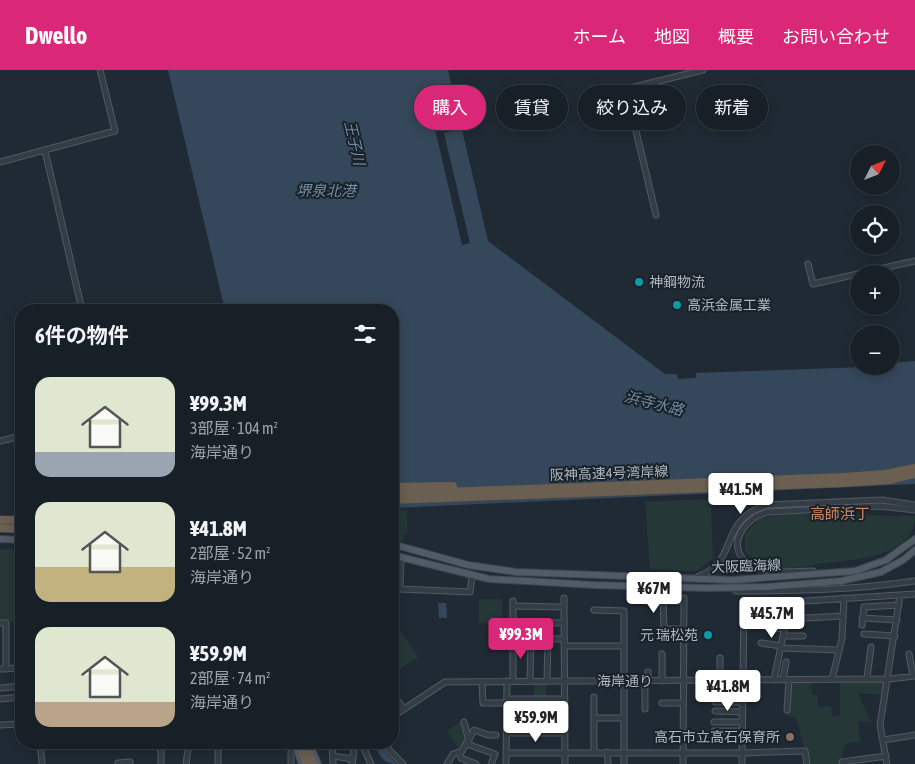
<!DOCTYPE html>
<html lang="ja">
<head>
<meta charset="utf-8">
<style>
	:root { --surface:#182027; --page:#21282f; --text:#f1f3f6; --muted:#9fa3a7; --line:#363e44; --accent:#db2777 }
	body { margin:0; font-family:"Asap Condensed","Noto Sans JP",sans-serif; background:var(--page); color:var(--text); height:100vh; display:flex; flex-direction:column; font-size:19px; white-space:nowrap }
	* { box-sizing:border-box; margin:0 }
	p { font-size:16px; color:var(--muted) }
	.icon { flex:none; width:28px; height:28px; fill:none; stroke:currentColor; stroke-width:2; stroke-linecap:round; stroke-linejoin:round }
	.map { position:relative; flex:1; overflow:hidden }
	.drawer { position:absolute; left:15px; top:234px; width:384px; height:445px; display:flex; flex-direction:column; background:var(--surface); border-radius:20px; box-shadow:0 2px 12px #0003,0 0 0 1px var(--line) }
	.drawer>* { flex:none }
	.banner { position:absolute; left:414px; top:15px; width:426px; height:45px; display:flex; gap:10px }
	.needle { width:32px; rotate:48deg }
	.tools { position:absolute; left:850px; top:75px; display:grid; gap:10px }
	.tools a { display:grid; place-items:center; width:50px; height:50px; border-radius:50%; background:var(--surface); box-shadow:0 2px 12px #0003,0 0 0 1px var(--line); font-size:25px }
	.price { position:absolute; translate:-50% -42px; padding:0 11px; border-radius:5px; background:#fff; color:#222; font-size:16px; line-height:32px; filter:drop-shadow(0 1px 2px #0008) }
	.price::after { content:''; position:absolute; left:50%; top:30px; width:15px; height:11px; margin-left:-8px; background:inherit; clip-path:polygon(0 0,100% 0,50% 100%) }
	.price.on { background:var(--accent); color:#fff }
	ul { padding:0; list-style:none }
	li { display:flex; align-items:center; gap:15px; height:125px; padding:0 20px }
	li span { display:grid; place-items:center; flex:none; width:140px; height:100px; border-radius:15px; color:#555 }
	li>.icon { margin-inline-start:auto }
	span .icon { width:60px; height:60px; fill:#fffc; stroke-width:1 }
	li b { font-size:21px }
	h2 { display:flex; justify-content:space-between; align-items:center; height:60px; padding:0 20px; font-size:21px }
	.tag { padding:0 18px; border-radius:22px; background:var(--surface); box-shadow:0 2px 12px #0003,0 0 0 1px var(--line); font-size:18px; line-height:45px }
	.tag.on { background:var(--accent); color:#fff }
	header { display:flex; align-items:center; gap:30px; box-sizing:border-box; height:70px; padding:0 25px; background:var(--accent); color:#fff }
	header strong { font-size:24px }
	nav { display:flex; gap:28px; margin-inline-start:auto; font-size:18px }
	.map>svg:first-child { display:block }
	.green { fill:#253837 }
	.water { fill:#35475a }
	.pier { fill:#202a34 }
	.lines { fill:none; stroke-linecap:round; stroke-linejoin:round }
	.minor-casing { stroke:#515a63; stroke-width:7 }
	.major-casing { stroke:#3d454e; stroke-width:8 }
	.highway-casing { stroke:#3e474f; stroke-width:9 }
	.minor { stroke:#343c45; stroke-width:5 }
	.major { stroke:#515b65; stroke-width:6 }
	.highway { stroke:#6a5f51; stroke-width:8 }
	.highway-bridge-casing { stroke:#3e474f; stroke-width:9; stroke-linecap:butt }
	.highway-bridge { stroke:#6a5f51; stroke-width:8 }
	.culture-dot { fill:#0f9aa8; stroke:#192129; stroke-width:2 }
	.education-dot { fill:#8d6e63; stroke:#192129; stroke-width:2 }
	.labels { text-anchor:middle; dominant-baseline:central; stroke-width:4; stroke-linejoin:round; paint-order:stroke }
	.poi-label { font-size:14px; fill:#aeb7c2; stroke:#192129; text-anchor:start }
	.street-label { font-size:14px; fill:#aeb7c2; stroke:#192129 }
	.water-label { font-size:15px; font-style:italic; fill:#708aa4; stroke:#192129 }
	.neighbourhood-label { font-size:15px; fill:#ca8761; stroke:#192129 }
</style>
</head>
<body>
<header>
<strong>Dwello</strong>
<nav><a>ホーム</a><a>地図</a><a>概要</a><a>お問い合わせ</a></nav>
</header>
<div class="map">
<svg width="915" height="694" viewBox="0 0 915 694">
	<rect width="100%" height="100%" fill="#202a34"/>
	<path class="green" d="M711,429L713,488L697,501L650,499L645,432Z
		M407,440L408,463H405L403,472L398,471L400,463L393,461V441Z
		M793,444L915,446C915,489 848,490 817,494C805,496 778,501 767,498C760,495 751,486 745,482V463L761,448Z
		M0,479L21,480V552L0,550Z
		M479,529H502V554L479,553Z
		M393,549L418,587L393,604Z
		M790,612L811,613L812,625H818V637L831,636L832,646L840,645V612H886L884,625L858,623L871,652L858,651L860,672L846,673L839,694H808L798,653L794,647L787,646Z
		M534,613H546V628H534Z
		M461,651L466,670L459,679L447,661Z"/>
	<path class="water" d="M168,0H448L488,171L665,304H677L678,309L696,308V303L891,296V293L915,291V414L393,438L392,240H225Z
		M438,533H446L447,548H439Z
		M373,673H381L387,684L397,694C382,694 380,685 373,673Z"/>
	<path class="pier" d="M463,53L464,58L444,63L470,173L462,175L435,59Z"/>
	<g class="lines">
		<g class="minor-casing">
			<path id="minor" d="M45,81L82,240
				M0,92L115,61L100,0
				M656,145L626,19L703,0
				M808,194L813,214L915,191
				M0,371L21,366
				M401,487L400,519L470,522L472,506
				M813,501C795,501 772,505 755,497C722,483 741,448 768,442L880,436L915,440
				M697,507C741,492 716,451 767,435L882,430L915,435
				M736,521C796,521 855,520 915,511
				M564,528L565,694
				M513,531V611
				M513,536L564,537
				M594,540L624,541V694
				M767,540L787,543
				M862,548L897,550
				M786,549L843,546
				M513,552L564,553
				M0,553H6V599
				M862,555L864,537L899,535
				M767,557L784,559
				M684,559H664L663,531H684
				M864,564L895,566
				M783,566H803
				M513,569H564
				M761,573L781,576
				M564,576H624
				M781,578L839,580
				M662,584V611
				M909,584L913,606
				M0,599L21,598
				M648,602V611
				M867,608L871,577
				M832,609L842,569L844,528
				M720,610V588
				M774,610L790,532
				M783,610L786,592
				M530,611L531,569
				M547,611L548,569
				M482,612L483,633H507
				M0,618L21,616
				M392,623L404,639
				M594,627V682
				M0,629L21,627
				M507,629H565
				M715,632H742
				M662,633H683
				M645,639V611
				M787,640L789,610
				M715,641L742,642
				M507,646H565
				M392,647L445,612L889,609L915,606
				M594,648H624
				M464,652L469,671
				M714,652H742
				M0,655L21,654
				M714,661H742
				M507,663H565
				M883,670L915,665
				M40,672L42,694
				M158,672L161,682V694
				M332,672L333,694
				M361,672L371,694
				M385,672L390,681L403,694
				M467,674L495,684L491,694
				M460,682L461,688L476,694
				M607,682L608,693
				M507,683H742L805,681L807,694
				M333,686L353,689
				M842,692L886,686
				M118,693L130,692
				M186,694L189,672
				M218,694V672
				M291,694V682
				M352,694L355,672
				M447,694L453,684L462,681L474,660L488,665H496
				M506,694L507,611
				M683,694L684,528
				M742,694L744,531L790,532L915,524
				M887,694L880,655L900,525"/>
		</g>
		<g class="major-casing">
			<path id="major" d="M0,469L21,470
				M392,474L468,495L516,502L733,510L855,501L886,490L915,469
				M392,485L489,509L594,515L708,518L766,517L841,511L881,502L903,490L915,480
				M294,672L302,694
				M309,672L318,694"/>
		</g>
		<g class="highway-casing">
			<path id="highway" d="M392,417L453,416
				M392,424L844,407L885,404L915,398
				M392,430L843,413L889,410L915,404
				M0,450H21
				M299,672L307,694
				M304,672L313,694"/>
		</g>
		<use href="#minor" class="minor"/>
		<use href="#major" class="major"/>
		<use href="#highway" class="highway"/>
		<g class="highway-bridge-casing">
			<path id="highway-bridge" d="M0,458L21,459"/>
		</g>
		<use href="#highway-bridge" class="highway-bridge"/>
	</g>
	<g class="culture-dot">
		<circle cx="639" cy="212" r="5"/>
		<circle cx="677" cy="235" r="5"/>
		<circle cx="708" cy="565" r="5"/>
	</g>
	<circle class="education-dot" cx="790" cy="667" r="5"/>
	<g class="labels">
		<g class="poi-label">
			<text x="649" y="212">神鋼物流</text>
			<text x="687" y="235">高浜金属工業</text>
			<text x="698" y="565" text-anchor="end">元 瑞松苑</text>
			<text x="780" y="667" text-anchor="end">高石市立高石保育所</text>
		</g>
		<g class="street-label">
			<text transform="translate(609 403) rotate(-2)">阪神高速4号湾岸線</text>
			<text transform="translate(746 496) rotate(-2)">大阪臨海線</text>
			<text x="625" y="611">海岸通り</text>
		</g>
		<g class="water-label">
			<text transform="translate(355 73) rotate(77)">王子川</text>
			<text x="326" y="120">堺泉北港</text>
			<text transform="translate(654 333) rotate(14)">浜寺水路</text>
		</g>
		<g class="neighbourhood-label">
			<text x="840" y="443">高師浜丁</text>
		</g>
	</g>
</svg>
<div class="tools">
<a><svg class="needle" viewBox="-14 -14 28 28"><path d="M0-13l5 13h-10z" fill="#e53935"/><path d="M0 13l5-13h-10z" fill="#9fa3a7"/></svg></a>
<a><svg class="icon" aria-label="locate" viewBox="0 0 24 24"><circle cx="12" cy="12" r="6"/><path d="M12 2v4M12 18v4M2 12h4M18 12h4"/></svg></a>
<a>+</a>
<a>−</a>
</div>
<b class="price" style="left:741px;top:445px">¥41.5M</b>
<b class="price" style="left:654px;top:544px">¥67M</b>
<b class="price" style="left:772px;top:569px">¥45.7M</b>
<b class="price on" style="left:521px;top:590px">¥99.3M</b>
<b class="price" style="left:728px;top:642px">¥41.8M</b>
<b class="price" style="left:536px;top:673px">¥59.9M</b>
<div class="banner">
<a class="tag on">購入</a>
<a class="tag">賃貸</a>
<a class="tag">絞り込み</a>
<a class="tag">新着</a>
</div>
<section class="drawer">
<h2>6件の物件<svg class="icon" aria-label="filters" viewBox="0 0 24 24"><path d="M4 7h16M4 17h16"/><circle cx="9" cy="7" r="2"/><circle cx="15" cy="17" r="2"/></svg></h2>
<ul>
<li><span style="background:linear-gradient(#dfe7d0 75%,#9aa5b1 0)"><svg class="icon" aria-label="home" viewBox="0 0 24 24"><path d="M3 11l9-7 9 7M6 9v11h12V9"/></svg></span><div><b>¥99.3M</b><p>3部屋 · 104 m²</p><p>海岸通り</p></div></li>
<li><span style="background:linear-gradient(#dfe7d0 65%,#c2b280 0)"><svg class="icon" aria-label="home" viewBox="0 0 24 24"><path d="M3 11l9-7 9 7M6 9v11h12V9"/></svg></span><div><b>¥41.8M</b><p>2部屋 · 52 m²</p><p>海岸通り</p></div></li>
<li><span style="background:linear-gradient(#dfe7d0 75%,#b9a48a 0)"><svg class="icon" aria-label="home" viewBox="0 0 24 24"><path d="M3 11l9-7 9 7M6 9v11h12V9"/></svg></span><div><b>¥59.9M</b><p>2部屋 · 74 m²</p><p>海岸通り</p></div></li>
</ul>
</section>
</div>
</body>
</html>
